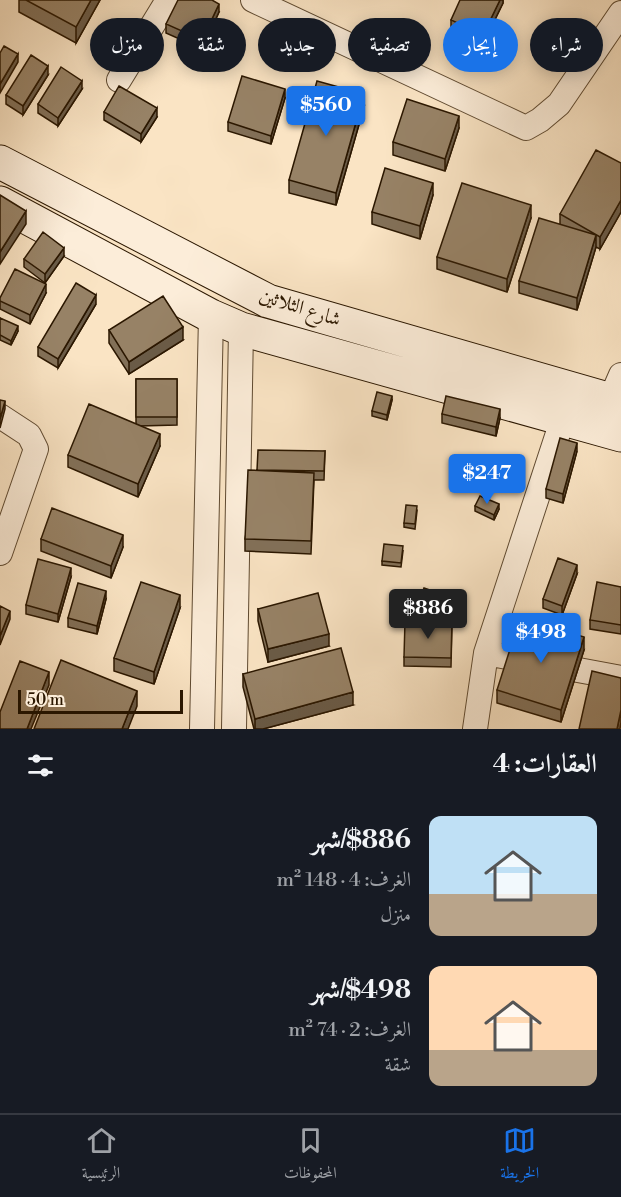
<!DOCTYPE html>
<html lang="ar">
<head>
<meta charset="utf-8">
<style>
	:root { --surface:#171b24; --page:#242831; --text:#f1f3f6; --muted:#9ea1a6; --line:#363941; --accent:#1a73e8 }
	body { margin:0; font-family:"Libre Bodoni",Amiri,serif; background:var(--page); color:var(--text); direction:rtl; height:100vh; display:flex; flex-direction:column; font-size:22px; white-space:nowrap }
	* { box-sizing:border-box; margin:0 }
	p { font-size:20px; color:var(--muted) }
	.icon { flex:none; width:33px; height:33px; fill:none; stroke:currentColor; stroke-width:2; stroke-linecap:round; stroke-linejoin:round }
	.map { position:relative; height:729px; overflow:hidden; direction:ltr }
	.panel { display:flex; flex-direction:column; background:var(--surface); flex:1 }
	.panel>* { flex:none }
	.top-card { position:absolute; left:18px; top:18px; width:585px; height:54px; direction:rtl; display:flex; gap:12px }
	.scale { position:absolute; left:18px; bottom:15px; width:165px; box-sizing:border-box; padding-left:6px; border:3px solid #2b1700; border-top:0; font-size:16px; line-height:21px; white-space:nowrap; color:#2b1700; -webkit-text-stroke:4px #fcedd9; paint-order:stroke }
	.price { position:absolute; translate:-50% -51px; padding:0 14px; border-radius:6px; background:var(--accent); color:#fff; font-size:20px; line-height:39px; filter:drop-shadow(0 2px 3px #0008) }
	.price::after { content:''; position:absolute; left:50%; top:36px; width:18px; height:14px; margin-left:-9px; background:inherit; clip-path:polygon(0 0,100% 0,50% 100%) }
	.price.on { background:#222; color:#fff }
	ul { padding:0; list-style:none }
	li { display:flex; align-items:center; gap:18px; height:150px; padding:0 24px }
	li span { display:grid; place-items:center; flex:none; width:168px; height:120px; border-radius:12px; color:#555 }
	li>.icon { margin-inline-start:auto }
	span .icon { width:72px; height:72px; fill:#fffc; stroke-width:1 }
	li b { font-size:26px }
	h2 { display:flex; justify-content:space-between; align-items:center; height:72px; padding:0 24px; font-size:26px }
	.pill { padding:0 21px; border-radius:27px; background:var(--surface); box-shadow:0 3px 15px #0003; font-size:21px; line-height:54px }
	.pill.on { background:var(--accent); color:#fff }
	.dock { display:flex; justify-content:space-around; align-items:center; height:84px; border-top:2px solid var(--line); background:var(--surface); font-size:16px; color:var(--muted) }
	.dock a { display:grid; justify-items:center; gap:3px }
	.dock .on { color:var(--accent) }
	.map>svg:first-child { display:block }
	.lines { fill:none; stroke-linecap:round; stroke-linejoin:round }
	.street-casing { stroke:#5f4a31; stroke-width:26 }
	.secondary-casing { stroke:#2b1700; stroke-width:35 }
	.street { stroke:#fcedd9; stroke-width:24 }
	.secondary { stroke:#fcedd9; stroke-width:33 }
	.wall { fill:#827058; stroke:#2b1700; stroke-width:1.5 }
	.shaded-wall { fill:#6a5b47; stroke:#2b1700; stroke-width:1.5 }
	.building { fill:#978266; stroke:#2b1700; stroke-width:1.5 }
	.labels { text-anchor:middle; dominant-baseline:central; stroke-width:5; stroke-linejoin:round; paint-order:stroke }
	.street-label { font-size:20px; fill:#2b1700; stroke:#fcedd9 }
</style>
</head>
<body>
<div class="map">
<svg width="621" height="729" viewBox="0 0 621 729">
	<rect width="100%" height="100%" fill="#fae4c4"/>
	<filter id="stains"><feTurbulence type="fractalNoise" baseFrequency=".00333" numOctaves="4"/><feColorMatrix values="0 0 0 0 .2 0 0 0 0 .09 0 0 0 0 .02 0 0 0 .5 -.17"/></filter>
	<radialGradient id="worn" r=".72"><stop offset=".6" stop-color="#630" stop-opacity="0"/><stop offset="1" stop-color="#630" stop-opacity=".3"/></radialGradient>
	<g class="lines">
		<g class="street-casing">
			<path id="street" d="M253,0L526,128L540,120L559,104L621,13
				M119,80L168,0
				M604,414L621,375
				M0,416L29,435L36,449L0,553
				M486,653L621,678
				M202,729L211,316
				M234,729L241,329
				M475,729L486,653L563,418"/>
		</g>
		<g class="secondary-casing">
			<path id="secondary" d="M0,162L268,301L621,403
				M0,203L211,316L241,329L621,435"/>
		</g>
		<use href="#street" class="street"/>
		<use href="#secondary" class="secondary"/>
	</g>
	<path class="wall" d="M19,0H100L76,43L19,12Z
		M503,0V3L483,44L451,29V20Z
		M219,12L202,49L166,33V24Z
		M48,75L23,115L6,104V95Z
		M82,89L58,126L38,113V104Z
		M285,98L271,144L228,131V122Z
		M364,107L336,205L289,193V180Z
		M104,112L157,117L141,142L104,120Z
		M459,128L445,171L393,155V142Z
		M621,163V212L600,249L596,247L577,310L519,293V281L560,224V214Z
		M433,195L420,239L372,224V212Z
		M531,218L507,292L437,269V257Z
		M64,256L45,283L24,267V259Z
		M46,293L30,324L0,309V298Z
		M96,304L58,368L38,356V347Z
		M0,318L18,331L11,345L0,340Z
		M109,330L183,340L129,374L109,343Z
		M136,379H177V425L140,426L160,446L138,497L68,467V455L136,424Z
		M392,400L387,420L372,416V411Z
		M442,414L500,418L496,436L442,423Z
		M325,451L324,480H314L311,554L245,551V539L257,470Z
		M577,451L563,503L546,498V489Z
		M475,506L499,509L494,520L475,511Z
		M417,511L415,529L404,527V523Z
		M41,539L123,547L111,578L41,551Z
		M403,551L401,567L382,565V561Z
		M577,574L562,615L543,608V599Z
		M71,577L58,622L26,614V605Z
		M621,587V634L590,629V620Z
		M106,599L97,634L68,627V618Z
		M420,599H444L440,611L420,604Z
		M180,608L154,684L114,671V658Z
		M258,609L329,646L268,662L258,621Z
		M452,622L451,667L404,666V657Z
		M584,650L561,722L497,703V690Z
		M243,674L353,705L263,729H254L243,687Z"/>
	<path class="shaded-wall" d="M91,0H100L76,43V27Z
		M500,0H503V3L483,44V35Z
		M219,4V12L202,49V40Z
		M18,54V62L0,93V84Z
		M48,66V75L23,115V106Z
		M82,81V89L58,126V118Z
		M285,89V98L271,144V136Z
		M364,94V107L336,205V193Z
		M157,108V117L141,142V134Z
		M459,116V128L445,171V159Z
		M433,183V195L420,239V226Z
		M621,200V212L600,249V237Z
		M531,205V218L507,292V279Z
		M26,211V224L0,264V252Z
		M596,235V247L577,310V298Z
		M64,248V256L45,283V274Z
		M46,284V293L30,324V315Z
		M96,295V304L58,368V359Z
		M18,326V331L11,345V341Z
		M183,327V340L129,374V362Z
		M392,396V400L387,420V415Z
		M5,401V409L0,428V419Z
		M500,409V418L496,436V427Z
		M160,434V446L138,497V484Z
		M577,443V451L563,503V494Z
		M499,504V509L494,520V515Z
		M123,535V547L111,578V566Z
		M577,565V574L562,615V606Z
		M71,568V577L58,622V614Z
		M106,591V599L97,634V626Z
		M180,595V608L154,684V672Z
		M444,595V599L440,611V606Z
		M10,611V619L0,645V636Z
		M329,634V646L268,662V649Z
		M584,637V650L561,722V710Z
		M49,672V685L31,729H27Z
		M137,691V706L128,729H122Z
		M353,692V705L263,729H255V719Z
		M621,710V722L620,729H617Z"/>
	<path class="building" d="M26,0H91L76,27Z
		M178,0H212L219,4L202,40L166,24Z
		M460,0H500L483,35L451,20Z
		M4,46L18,54L0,84V53Z
		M31,55L48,66L23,106L6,95Z
		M61,67L82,81L58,118L38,104Z
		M242,76L285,89L271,136L228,122Z
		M317,81L364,94L336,193L289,180Z
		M119,86L157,108L141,134L104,112Z
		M407,99L459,116L445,159L393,142Z
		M596,150L621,163V200L600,237L560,214Z
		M385,168L433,183L420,226L372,212Z
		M462,183L531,205L507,279L437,257Z
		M0,195L26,211L0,252Z
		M539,218L596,235L577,298L519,281Z
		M43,232L64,248L45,274L24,259Z
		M15,269L46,284L30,315L0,301V298Z
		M76,283L96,295L58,359L38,347Z
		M163,296L183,327L129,362L109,330Z
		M0,318L18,326L11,341L0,335Z
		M136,379H177V417H136Z
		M377,392L392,396L387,415L372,411Z
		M446,396L500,409L496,427L442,414Z
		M0,400L5,401L0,419Z
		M89,404L160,434L138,484L68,455Z
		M560,438L577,443L563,494L546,489Z
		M258,450L325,451L324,471L257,470Z
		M248,470L314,473L311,541L245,539Z
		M480,496L499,504L494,515L475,506Z
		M406,505L417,506L415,524L404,523Z
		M52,508L123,535L111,566L41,539Z
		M384,544L403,546L401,563L382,561Z
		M558,558L577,565L562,606L543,599Z
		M38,559L71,568L58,614L26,605Z
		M141,582L180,595L154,672L114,658Z
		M597,582L621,587V625L590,620Z
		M78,583L106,591L97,626L68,618Z
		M424,588L444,595L440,606L420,599Z
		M318,593L329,634L268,649L258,609Z
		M0,606L10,611L0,636Z
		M520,618L584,637L561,710L497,690Z
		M405,621L452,622L451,658L404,657Z
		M341,648L353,692L255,719L243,674Z
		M61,660L137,691L122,729H34Z
		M20,661L49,672L27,729H0V712Z
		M592,671L621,678V710L617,729H579Z"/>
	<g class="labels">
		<g class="street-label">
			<text transform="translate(300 308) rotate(18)">شارع الثلاثين</text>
		</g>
	</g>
	<rect width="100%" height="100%" filter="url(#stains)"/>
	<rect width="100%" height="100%" fill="url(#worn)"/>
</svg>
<div class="scale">50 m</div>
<b class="price" style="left:326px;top:137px">$560</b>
<b class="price" style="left:487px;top:505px">$247</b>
<b class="price on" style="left:428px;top:640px">$886</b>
<b class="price" style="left:541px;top:664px">$498</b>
<div class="top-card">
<a class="pill">شراء</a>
<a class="pill on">إيجار</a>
<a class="pill">تصفية</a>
<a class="pill">جديد</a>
<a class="pill">شقة</a>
<a class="pill">منزل</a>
</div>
</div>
<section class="panel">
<h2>العقارات: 4<svg class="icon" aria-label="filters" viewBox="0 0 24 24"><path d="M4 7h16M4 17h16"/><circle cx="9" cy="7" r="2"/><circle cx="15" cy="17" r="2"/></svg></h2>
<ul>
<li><span style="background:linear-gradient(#bfe0f5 65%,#b9a48a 0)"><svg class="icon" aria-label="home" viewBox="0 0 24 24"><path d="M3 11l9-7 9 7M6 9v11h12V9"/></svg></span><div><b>$886/شهر</b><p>الغرف: 4 · 148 m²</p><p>منزل</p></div></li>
<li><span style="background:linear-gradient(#ffd9b3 70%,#b9a48a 0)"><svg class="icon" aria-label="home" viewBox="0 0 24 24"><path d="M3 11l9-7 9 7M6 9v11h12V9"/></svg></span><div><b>$498/شهر</b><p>الغرف: 2 · 74 m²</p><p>شقة</p></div></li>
</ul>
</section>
<nav class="dock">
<a class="on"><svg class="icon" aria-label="map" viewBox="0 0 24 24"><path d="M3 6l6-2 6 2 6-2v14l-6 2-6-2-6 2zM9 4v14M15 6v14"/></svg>الخريطة</a>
<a><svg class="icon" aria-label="saved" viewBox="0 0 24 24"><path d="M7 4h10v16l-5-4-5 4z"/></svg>المحفوظات</a>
<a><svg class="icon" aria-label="home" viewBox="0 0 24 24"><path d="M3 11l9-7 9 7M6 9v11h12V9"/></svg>الرئيسية</a>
</nav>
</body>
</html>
